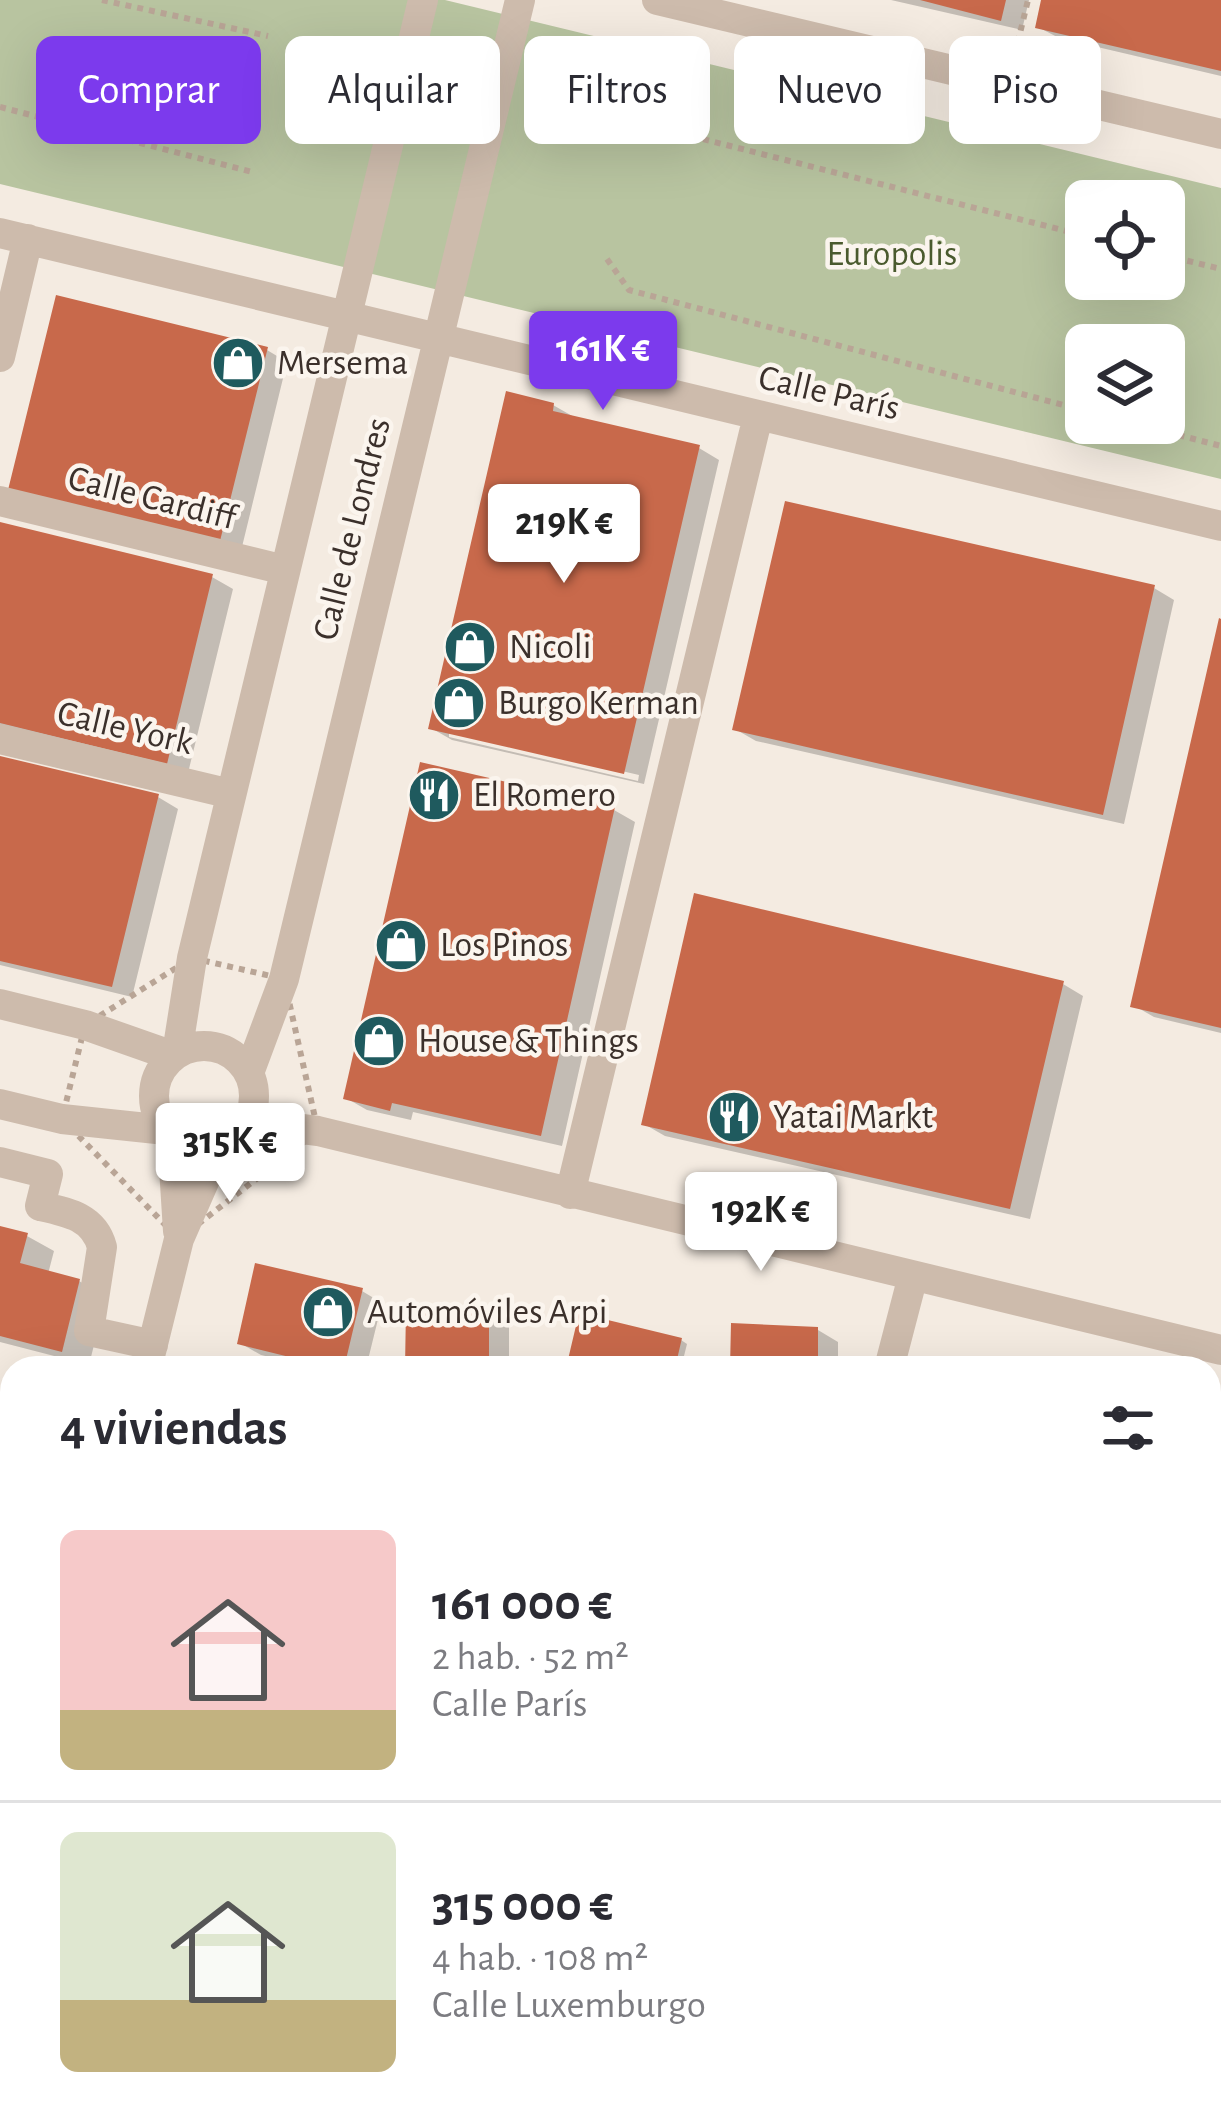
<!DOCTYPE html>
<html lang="es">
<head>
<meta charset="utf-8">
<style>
	:root { --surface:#fff; --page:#f2f2f3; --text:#2b2b33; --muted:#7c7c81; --line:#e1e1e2; --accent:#7c3aed }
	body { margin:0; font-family:"Alegreya Sans",sans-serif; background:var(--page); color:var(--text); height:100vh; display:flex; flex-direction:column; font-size:45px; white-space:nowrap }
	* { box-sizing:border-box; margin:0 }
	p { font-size:39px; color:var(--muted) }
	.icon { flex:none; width:66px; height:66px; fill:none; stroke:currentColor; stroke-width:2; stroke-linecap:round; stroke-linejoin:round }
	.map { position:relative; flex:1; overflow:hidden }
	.side { position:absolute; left:0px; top:1356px; width:1221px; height:771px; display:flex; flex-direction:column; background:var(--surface); border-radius:36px 36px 0 0; box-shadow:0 12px 48px #0002 }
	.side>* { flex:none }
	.banner { position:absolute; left:36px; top:36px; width:1149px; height:108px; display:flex; gap:24px }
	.buttons { position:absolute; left:1065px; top:180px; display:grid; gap:24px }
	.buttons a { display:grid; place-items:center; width:120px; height:120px; border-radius:18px; background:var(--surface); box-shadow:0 12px 48px #0002; font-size:60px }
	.price { position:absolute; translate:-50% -102px; padding:0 27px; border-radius:12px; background:#fff; color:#222; font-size:39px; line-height:78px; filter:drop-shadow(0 3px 6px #0008) }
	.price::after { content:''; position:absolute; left:50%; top:72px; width:36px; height:27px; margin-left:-18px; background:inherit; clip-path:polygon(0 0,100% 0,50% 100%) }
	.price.active { background:var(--accent); color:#fff }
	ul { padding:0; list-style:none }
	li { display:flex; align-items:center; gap:36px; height:300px; padding:0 60px }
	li+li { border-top:3px solid var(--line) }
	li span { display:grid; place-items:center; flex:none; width:336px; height:240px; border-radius:18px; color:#555 }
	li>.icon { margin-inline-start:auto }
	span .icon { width:144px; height:144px; fill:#fffc; stroke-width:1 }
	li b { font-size:51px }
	h2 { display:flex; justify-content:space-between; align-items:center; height:144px; padding:0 60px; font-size:51px }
	.chip { padding:0 42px; border-radius:18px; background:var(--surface); box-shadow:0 12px 48px #0002; font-size:42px; line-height:108px }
	.chip.active { background:var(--accent); color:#fff }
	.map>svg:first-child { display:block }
	.green { fill:#b8c4a0; fill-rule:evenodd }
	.shadow { fill:#0003; fill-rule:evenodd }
	.building { fill:#c8694b }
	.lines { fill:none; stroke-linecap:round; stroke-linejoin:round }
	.path { stroke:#b9a596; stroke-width:6; stroke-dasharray:6 6; stroke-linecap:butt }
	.minor { stroke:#cdbbac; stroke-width:30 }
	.labels { text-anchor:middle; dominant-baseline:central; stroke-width:9; stroke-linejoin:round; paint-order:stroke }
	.park-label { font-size:36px; fill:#4a5a2e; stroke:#fbf5ee }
	.poi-label { font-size:36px; fill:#3b302b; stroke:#fbf5ee; text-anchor:start }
	.street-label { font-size:36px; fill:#3b302b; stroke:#fbf5ee }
</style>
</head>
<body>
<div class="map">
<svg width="1221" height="2125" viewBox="0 0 1221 2125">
	<rect width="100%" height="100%" fill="#f4ebe1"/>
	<path class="green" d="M0,0H445L1221,188V479L0,184ZM1086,201H1164V279H1086ZM1086,345H1164V423H1086Z
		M0,1831L12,1834V1989L0,1990Z"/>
	<path class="shadow" d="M891,0H1029L1022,30Z
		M1044,0H1221V76L1059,38L1038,27Z
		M267,350L287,362L241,551L12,489Z
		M553,405L574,417L699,448L719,460L644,784L452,740L431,728ZM449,731L639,775L638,781L449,737Z
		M0,525L212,577L233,589L188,773L0,728Z
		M1154,588L1174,600L1124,824L756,741L735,729Z
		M1221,624V1033L1154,1017L1133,1005Z
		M0,759L158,797L178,809L132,997L0,965Z
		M614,810L635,822L562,1146L413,1112L411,1120L367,1110L346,1098Z
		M1063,984L1083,996L1030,1219L665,1136L644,1124Z
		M0,1229L27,1236L54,1251L48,1274L79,1281L106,1297L89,1365L0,1342Z
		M362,1291L382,1303L366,1368H317L261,1355L240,1343Z
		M489,1315L509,1327V1368H408Z
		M818,1330L838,1342V1368H733Z
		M681,1340L687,1344L681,1368H569Z
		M0,1594L12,1597L9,1717L0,1714Z
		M286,2115H620L649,2125H303Z"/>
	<path class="building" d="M920,0H1006L1001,21Z
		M1041,0H1221V71L1035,28Z
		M56,295L268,347L220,541L8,490Z
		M506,391L554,403L553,411L700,445L624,774L428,729Z
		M785,501L1155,585L1103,815L732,730Z
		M0,522L213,574L167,764L0,723Z
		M1219,618L1221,619V1028L1130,1007Z
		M0,756L159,794L112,987L0,961Z
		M420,762L615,807L541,1136L392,1103L390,1111L343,1099Z
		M694,893L1064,981L1010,1209L641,1125Z
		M0,1226L28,1233L20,1263L80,1279L62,1352L0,1336Z
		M255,1263L363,1288L344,1368H317L318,1364L237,1344Z
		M406,1308L489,1312V1368H405Z
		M579,1313L682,1338L675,1368H566Z
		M731,1323L818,1327V1368H730Z
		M0,1415L12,1418V1528L0,1525Z
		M1209,1439L1221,1442V1743L1209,1740Z
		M0,1591L12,1594L2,1649H0Z
		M302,2115H638L636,2125H300Z"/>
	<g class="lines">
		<path class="path" d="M102,0L268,36
			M1015,54L1028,0
			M0,107L252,172
			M633,137L667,130L1086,236
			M1164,255L1221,269
			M607,259L629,290L1086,411
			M1132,423L1221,446
			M192,958L284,979L318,1131L179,1239L62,1119L85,1025Z
			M63,2125L66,2115
			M1064,2125L1077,2115"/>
		<path class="minor" d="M657,0L1221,134
			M0,233L1221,526
			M0,357L28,239
			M0,501L285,570
			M0,739L231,794
			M0,1004L85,1025L173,1056
			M154 1096a50 50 0 1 1 100 0a50 50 0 1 1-100 0Z
			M177,1053L192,958L423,0
			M249,1073L284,979L520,0
			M0,1104L62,1119L166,1130
			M248,1122L318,1131L1221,1350
			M172,1136L178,1231
			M0,1162L48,1174L40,1206C68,1212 94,1217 102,1247L89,1331L153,1345
			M570,1194L758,416
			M147,1368L179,1239L221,1143
			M889,1368L913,1276
			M0,1781L12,1768
			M1209,1852H1221
			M1209,1936L1221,1935
			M1209,1975L1221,1974
			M0,2032L12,2030
			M1174,2115L1183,2125
			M8,2125L12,2108
			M688,2125L690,2115"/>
	</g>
	<defs>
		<g id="shop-disc" transform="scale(2.7)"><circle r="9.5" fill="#1f5a5e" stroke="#fbf5ee"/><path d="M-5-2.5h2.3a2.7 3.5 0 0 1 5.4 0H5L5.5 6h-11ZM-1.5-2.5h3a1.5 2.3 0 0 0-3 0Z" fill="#fff"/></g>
		<g id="restaurant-disc" transform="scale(2.7)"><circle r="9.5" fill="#1f5a5e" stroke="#fbf5ee"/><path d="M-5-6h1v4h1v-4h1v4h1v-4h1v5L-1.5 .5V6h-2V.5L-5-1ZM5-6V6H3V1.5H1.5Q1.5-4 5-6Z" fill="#fff"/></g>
	</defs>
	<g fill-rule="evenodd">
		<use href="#shop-disc" x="238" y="363"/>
		<use href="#shop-disc" x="470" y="647"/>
		<use href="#shop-disc" x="459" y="703"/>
		<use href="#restaurant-disc" x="434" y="795"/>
		<use href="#shop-disc" x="401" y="945"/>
		<use href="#shop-disc" x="379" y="1041"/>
		<use href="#restaurant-disc" x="734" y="1117"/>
		<use href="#shop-disc" x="328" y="1312"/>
	</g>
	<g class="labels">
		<g class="park-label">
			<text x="892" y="254">Europolis</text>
		</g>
		<g class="poi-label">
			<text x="277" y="363">Mersema</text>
			<text x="509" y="647">Nicoli</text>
			<text x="498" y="703">Burgo Kerman</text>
			<text x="473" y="795">El Romero</text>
			<text x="440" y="945">Los Pinos</text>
			<text x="418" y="1041">House &amp; Things</text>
			<text x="773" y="1117">Yatai Markt</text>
			<text x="367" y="1312">Automóviles Arpi</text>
		</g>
		<g class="street-label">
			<text transform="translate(829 393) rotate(13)">Calle París</text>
			<text transform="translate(152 498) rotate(14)">Calle Cardiff</text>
			<text transform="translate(352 529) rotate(-76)">Calle de Londres</text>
			<text transform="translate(125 728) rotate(13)">Calle York</text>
		</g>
	</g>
</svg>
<div class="buttons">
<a><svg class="icon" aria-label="locate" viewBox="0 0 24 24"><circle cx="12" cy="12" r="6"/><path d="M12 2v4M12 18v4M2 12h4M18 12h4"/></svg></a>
<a><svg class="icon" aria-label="layers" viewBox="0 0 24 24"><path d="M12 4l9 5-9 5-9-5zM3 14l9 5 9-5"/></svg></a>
</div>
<b class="price active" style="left:603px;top:413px">161K €</b>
<b class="price" style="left:564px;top:586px">219K €</b>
<b class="price" style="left:230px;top:1205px">315K €</b>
<b class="price" style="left:761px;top:1274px">192K €</b>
<div class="banner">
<a class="chip active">Comprar</a>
<a class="chip">Alquilar</a>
<a class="chip">Filtros</a>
<a class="chip">Nuevo</a>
<a class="chip">Piso</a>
</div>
<section class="side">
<h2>4 viviendas<svg class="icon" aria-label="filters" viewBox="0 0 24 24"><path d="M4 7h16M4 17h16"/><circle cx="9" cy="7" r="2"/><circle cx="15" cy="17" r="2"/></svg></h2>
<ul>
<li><span style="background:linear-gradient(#f6c9c9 75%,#c2b280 0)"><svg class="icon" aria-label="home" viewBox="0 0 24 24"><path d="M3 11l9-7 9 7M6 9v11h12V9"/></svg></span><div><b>161 000 €</b><p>2 hab. · 52 m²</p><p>Calle París</p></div></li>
<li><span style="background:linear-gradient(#dfe7d0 70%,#c2b280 0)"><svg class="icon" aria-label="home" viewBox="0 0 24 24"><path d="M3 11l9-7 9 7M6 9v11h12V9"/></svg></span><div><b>315 000 €</b><p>4 hab. · 108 m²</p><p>Calle Luxemburgo</p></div></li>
</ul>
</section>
</div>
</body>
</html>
